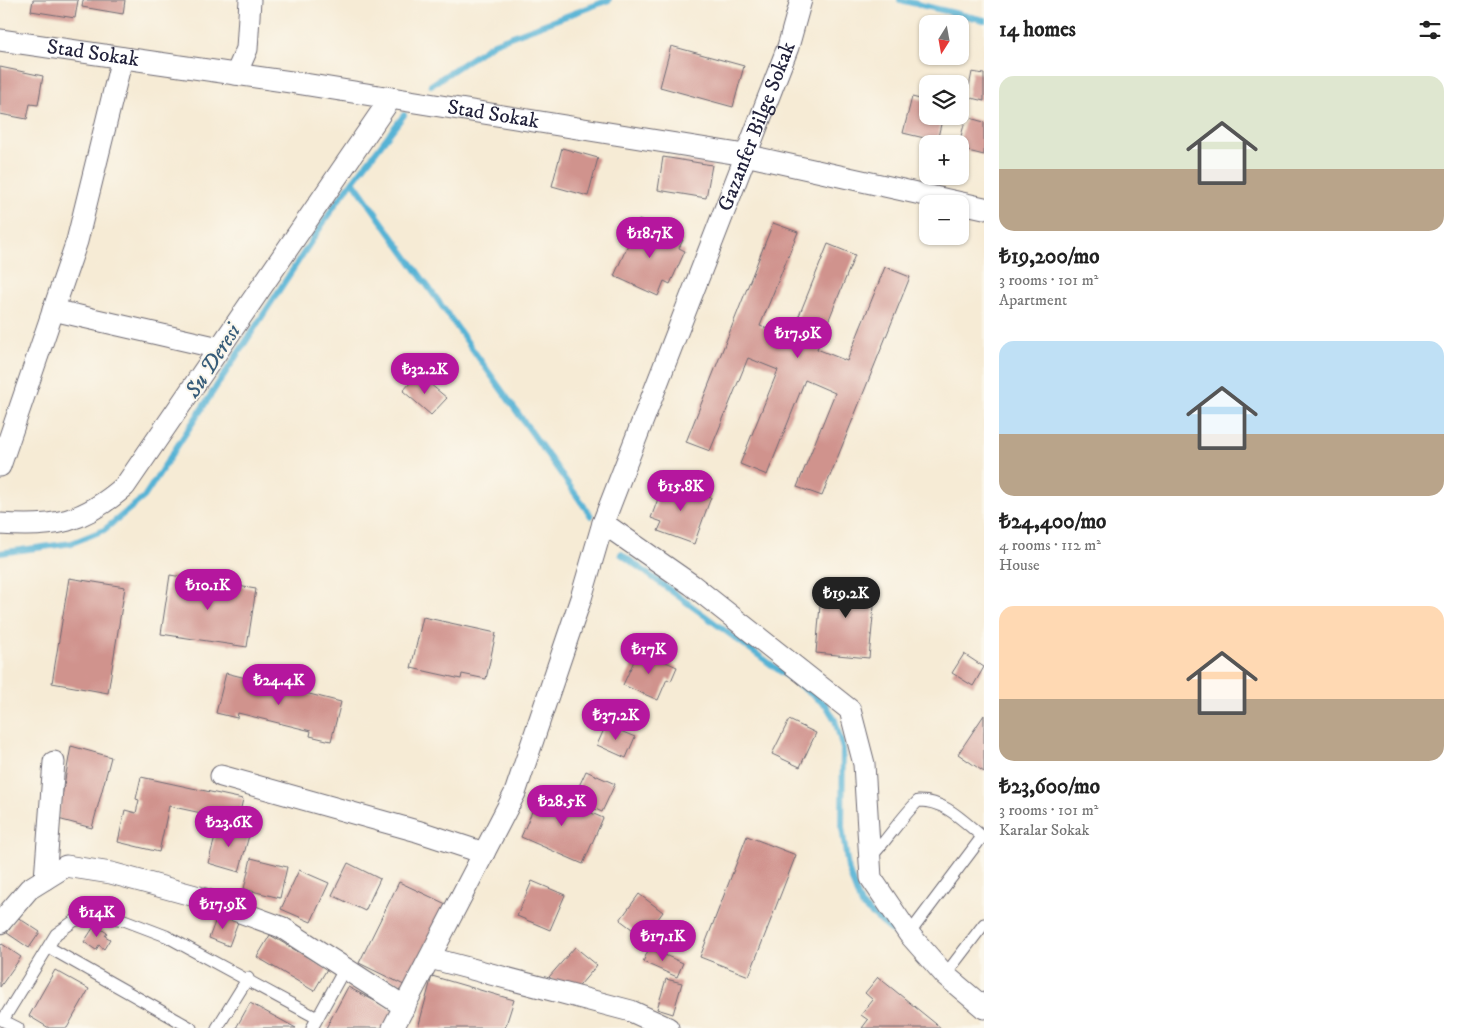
<!DOCTYPE html>
<html lang="en">
<head>
<meta charset="utf-8">
<style>
	:root { --surface:#fff; --page:#f6f6f6; --text:#222; --muted:#767676; --accent:#b5179e }
	body { margin:0; font-family:"IM FELL DW Pica",serif; background:var(--page); color:var(--text); height:100vh; display:flex; flex-direction:column; font-size:19px; white-space:nowrap }
	* { box-sizing:border-box; margin:0 }
	p { font-size:16px; color:var(--muted) }
	.icon { flex:none; width:28px; height:28px; fill:none; stroke:currentColor; stroke-width:2; stroke-linecap:round; stroke-linejoin:round }
	.map { position:relative; flex:1; overflow:hidden }
	.side { display:flex; flex-direction:column; background:var(--surface); width:475px }
	.side>* { flex:none }
	.needle { width:32px; rotate:191deg }
	.fabs { position:absolute; left:919px; top:15px; display:grid; gap:10px }
	.fabs a { display:grid; place-items:center; width:50px; height:50px; border-radius:10px; background:var(--surface); box-shadow:0 1px 4px #0004; font-size:25px }
	.price { position:absolute; translate:-50% -42px; padding:0 11px; border-radius:18px; background:var(--accent); color:#fff; font-size:16px; line-height:32px; filter:drop-shadow(0 1px 2px #0008) }
	.price::after { content:''; position:absolute; left:50%; top:30px; width:15px; height:11px; margin-left:-8px; background:inherit; clip-path:polygon(0 0,100% 0,50% 100%) }
	.price.selected { background:#222; color:#fff }
	ul { padding:0; list-style:none }
	li { display:grid; align-content:center; gap:10px; height:265px; padding:0 15px }
	li span { display:grid; place-items:center; height:155px; border-radius:15px; color:#555 }
	li>.icon { margin-inline-start:auto }
	span .icon { width:90px; height:90px; fill:#fffc; stroke-width:1 }
	li b { font-size:21px }
	h2 { display:flex; justify-content:space-between; align-items:center; height:60px; padding:0 15px; font-size:21px }
	main { display:flex; flex:1; min-height:0 }
	.map>svg:first-child { display:block }
	.lines { fill:none; stroke-linecap:round; stroke-linejoin:round }
	.stream { stroke:#57b3d5; stroke-width:6 }
	.building { fill:#d0938d }
	.service-casing { stroke:#6c6871; stroke-width:13 }
	.minor-casing { stroke:#6c6871; stroke-width:23 }
	.service { stroke:#fff; stroke-width:11 }
	.minor { stroke:#fff; stroke-width:21 }
	.labels { text-anchor:middle; dominant-baseline:central; stroke-width:4; stroke-linejoin:round; paint-order:stroke }
	.street-label { font-size:21px; fill:#22223b; stroke:#fbf7ec }
	.water-label { font-size:22px; font-style:italic; fill:#375c79; stroke:#fbf7ec }
</style>
</head>
<body>
<main>
<div class="map">
<svg width="984" height="1028" viewBox="0 0 984 1028">
	<rect width="100%" height="100%" fill="#fbf7ec"/>
	<filter id="ink" filterUnits="userSpaceOnUse"><feTurbulence type="fractalNoise" baseFrequency=".02" numOctaves="2"/><feDisplacementMap in="SourceGraphic" scale="10" xChannelSelector="R" yChannelSelector="G"/><feConvolveMatrix kernelMatrix="1 2 1 2 8 2 1 2 1" color-interpolation-filters="sRGB"/></filter>
	<filter id="wash" filterUnits="userSpaceOnUse"><feTurbulence type="fractalNoise" baseFrequency=".0096" numOctaves="4" result="noise"/><feDisplacementMap in="SourceGraphic" scale="20" xChannelSelector="R" yChannelSelector="G"/><feGaussianBlur stdDeviation="1.12" result="paint"/><feColorMatrix in="noise" values="0 0 0 0 0 0 0 0 0 0 0 0 0 0 0 0 0 1.4 0 .05"/><feComposite in="paint" operator="in"/></filter>
	<g filter="url(#wash)">
		<rect width="100%" height="100%" fill="#f6ebd5"/>
		<g class="lines">
			<path class="stream" d="M900,0L984,20
				M431,85L494,43L609,0
				M353,181L591,516
				M0,553L72,543L104,530L144,497L337,202L404,115
				M621,554L826,705L835,720L843,749L842,827L848,868L854,886L861,905L903,940"/>
		</g>
		<g id="blocks">
			<path class="building" d="M33,0H78L75,18L31,11Z
				M83,0H125L123,14L82,7Z
				M671,46L744,66L733,107L660,87Z
				M0,67L43,76L38,105L30,104L27,119L0,114Z
				M972,72L984,74V101L967,97Z
				M912,97L928,101V116H943L937,141L903,133Z
				M966,117L984,122V155L960,149L959,144Z
				M562,148L598,158L588,196L552,186Z
				M663,157L712,165L706,198L658,190Z
				M639,220L683,240L679,248L685,251L670,284L664,281L658,296L614,276Z
				M773,223L798,232L760,326L790,338L828,244L855,255L817,349L847,361L885,267L910,277L822,496L797,487L835,393L805,380L767,475L740,464L778,370L748,358L710,451L686,442Z
				M418,374L447,398L431,415L403,391Z
				M675,484L711,497L694,544L658,531L662,522L651,518L663,485L674,489Z
				M170,575L256,589L247,647L161,634Z
				M69,578L125,587L108,693L52,683Z
				M822,581L876,585L869,658L816,653Z
				M423,617L496,633L486,679L462,674L461,679L411,668Z
				M639,650L677,667L671,681L667,679L658,700L623,685Z
				M964,654L984,667L973,686L952,673Z
				M226,673L341,702L331,741L310,736L311,731L238,713L237,718L216,713Z
				M984,715V772L958,754Z
				M789,720L816,733L800,767L772,754Z
				M606,725L635,737L626,758L597,745Z
				M71,746L111,757L92,828L58,819Z
				M586,771L615,784L602,812L573,799Z
				M141,777L243,799L238,821L169,806L159,852L118,842L125,810L136,813L139,800L136,799Z
				M541,791L603,818L583,864L521,837Z
				M219,823L250,832L239,872L208,863Z
				M747,836L796,855L749,976L700,957Z
				M251,858L287,867L280,898L244,889Z
				M348,863L380,879L365,911L332,895Z
				M299,870L329,883L311,922L281,909Z
				M532,881L565,895L550,930L517,916Z
				M399,882L446,904L406,986L359,963Z
				M639,894L663,912L644,938L620,920Z
				M218,914L238,922L229,946L209,938Z
				M17,917L40,932L29,948L7,933Z
				M95,925L107,933L105,936L110,939L104,949L99,945L96,950L84,942Z
				M270,935L327,969L314,991L257,957Z
				M2,944L21,957L0,987V946Z
				M575,947L597,965L575,991L563,988L549,977Z
				M649,948L683,963L677,977L643,962Z
				M55,970L89,989L67,1028H49L29,1016Z
				M432,976L514,1000L505,1028H418Z
				M878,977L941,1028H862L868,1020L861,1015L873,1000L865,993Z
				M666,979L682,983L673,1014L657,1009Z
				M348,987L394,1011L385,1028H326Z
				M250,1003L296,1028H236Z"/>
		</g>
	</g>
	<g filter="url(#ink)">
		<use href="#blocks" fill-opacity="0" stroke="#6c6871" stroke-width="1"/>
		<g class="lines">
			<g class="service-casing">
				<path id="service" d="M870,858C887,840 900,819 918,801C945,800 964,822 984,838
					M909,934L982,837
					M48,947L191,1028
					M945,975L984,924
					M0,1019L18,1028
					M3,1020L56,934L74,921L97,915L124,920L166,936L317,1018
					M217,1028L248,978
					M312,1028L345,968"/>
			</g>
			<g class="minor-casing">
				<g id="minor">
					<path id="s1" d="M0,40L291,82L745,155L984,208"/>
					<path d="M236,74L247,49L250,0"/>
					<path d="M53,310L219,348"/>
					<path d="M0,466L77,241L122,58"/>
					<path d="M603,523L692,585L850,710L864,764L871,878L909,934L945,975L984,1008"/>
					<path d="M0,524C54,528 83,523 125,486L391,98"/>
					<path d="M221,776L417,831L484,853"/>
					<path d="M45,879L54,762"/>
					<path d="M0,923L29,889L66,866L111,873L199,897L281,927L405,1007"/>
					<path d="M430,958L631,1011L668,1028"/>
					<path id="s2" d="M393,1028L515,793L581,598L603,523L788,47L801,0"/>
				</g>
			</g>
			<use href="#service" class="service"/>
			<use href="#minor" class="minor"/>
		</g>
	</g>
	<g class="labels">
		<g class="street-label">
			<text stroke="none"><textPath href="#s1" startOffset="94">Stad Sokak</textPath></text>
			<text stroke="none"><textPath href="#s1" startOffset="499">Stad Sokak</textPath></text>
			<text stroke="none"><textPath href="#s2" startOffset="974">Gazanfer Bilge Sokak</textPath></text>
		</g>
		<g class="water-label">
			<text transform="translate(213 361) rotate(-57)">Su Deresi</text>
		</g>
	</g>
</svg>
<div class="fabs">
<a><svg class="needle" viewBox="-14 -14 28 28"><path d="M0-13l5 13h-10z" fill="#e53935"/><path d="M0 13l5-13h-10z" fill="#767676"/></svg></a>
<a><svg class="icon" aria-label="layers" viewBox="0 0 24 24"><path d="M12 4l9 5-9 5-9-5zM3 14l9 5 9-5"/></svg></a>
<a>+</a>
<a>−</a>
</div>
<b class="price" style="left:650px;top:259px">₺18.7K</b>
<b class="price" style="left:798px;top:359px">₺17.9K</b>
<b class="price" style="left:425px;top:395px">₺32.2K</b>
<b class="price" style="left:681px;top:512px">₺15.8K</b>
<b class="price" style="left:208px;top:611px">₺10.1K</b>
<b class="price selected" style="left:846px;top:619px">₺19.2K</b>
<b class="price" style="left:649px;top:675px">₺17K</b>
<b class="price" style="left:279px;top:706px">₺24.4K</b>
<b class="price" style="left:616px;top:741px">₺37.2K</b>
<b class="price" style="left:562px;top:827px">₺28.5K</b>
<b class="price" style="left:229px;top:848px">₺23.6K</b>
<b class="price" style="left:223px;top:930px">₺17.9K</b>
<b class="price" style="left:97px;top:938px">₺14K</b>
<b class="price" style="left:663px;top:962px">₺17.1K</b>
</div>
<section class="side">
<h2>14 homes<svg class="icon" aria-label="filters" viewBox="0 0 24 24"><path d="M4 7h16M4 17h16"/><circle cx="9" cy="7" r="2"/><circle cx="15" cy="17" r="2"/></svg></h2>
<ul>
<li><span style="background:linear-gradient(#dfe7d0 60%,#b9a48a 0)"><svg class="icon" aria-label="home" viewBox="0 0 24 24"><path d="M3 11l9-7 9 7M6 9v11h12V9"/></svg></span><div><b>₺19,200/mo</b><p>3 rooms · 101 m²</p><p>Apartment</p></div></li>
<li><span style="background:linear-gradient(#bfe0f5 60%,#b9a48a 0)"><svg class="icon" aria-label="home" viewBox="0 0 24 24"><path d="M3 11l9-7 9 7M6 9v11h12V9"/></svg></span><div><b>₺24,400/mo</b><p>4 rooms · 112 m²</p><p>House</p></div></li>
<li><span style="background:linear-gradient(#ffd9b3 60%,#b9a48a 0)"><svg class="icon" aria-label="home" viewBox="0 0 24 24"><path d="M3 11l9-7 9 7M6 9v11h12V9"/></svg></span><div><b>₺23,600/mo</b><p>3 rooms · 101 m²</p><p>Karalar Sokak</p></div></li>
</ul>
</section>
</main>
</body>
</html>
